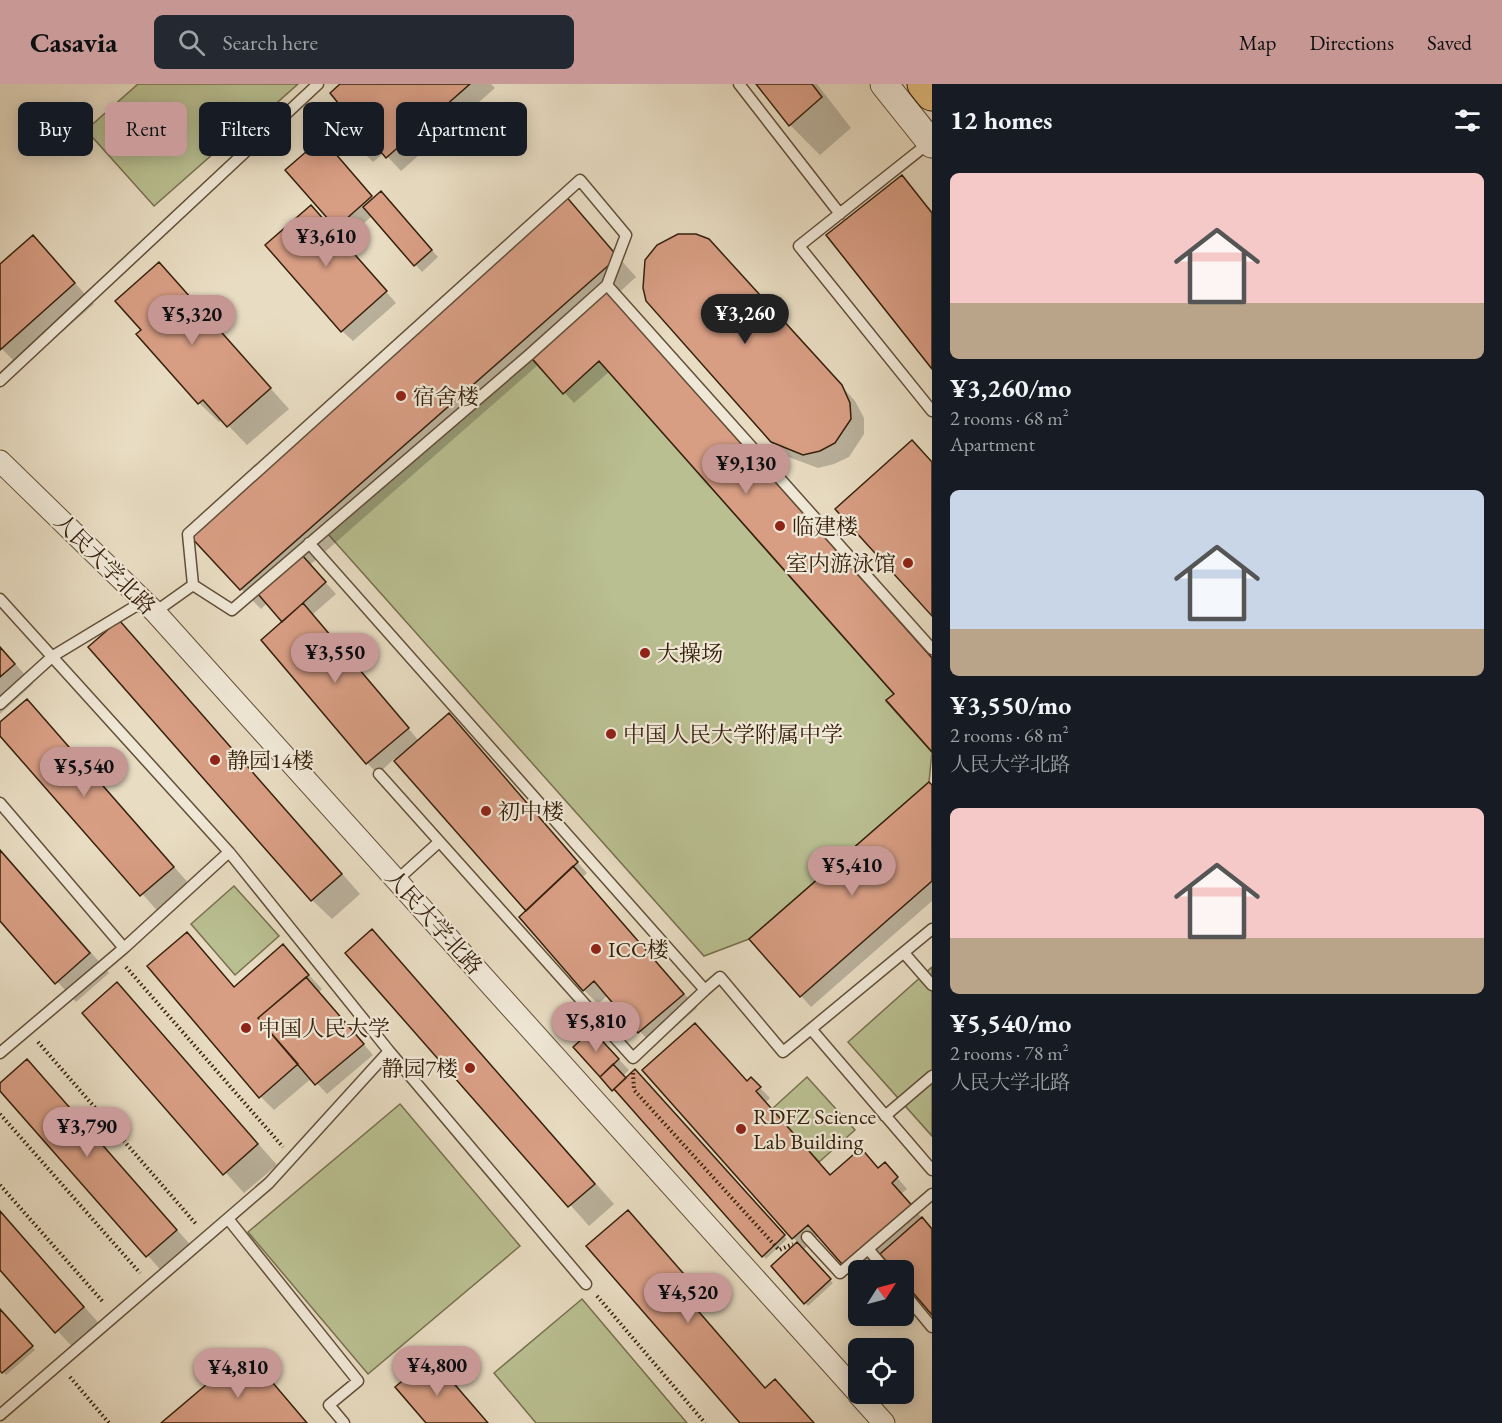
<!DOCTYPE html>
<html lang="en">
<head>
<meta charset="utf-8">
<style>
	:root { --surface:#171b24; --page:#242831; --text:#f1f3f6; --muted:#9ea1a6; --accent:#c59692 }
	body { margin:0; font-family:"EB Garamond","Noto Serif SC",serif; background:var(--page); color:var(--text); height:100vh; display:flex; flex-direction:column; font-size:22px; white-space:nowrap }
	* { box-sizing:border-box; margin:0 }
	p { font-size:20px; color:var(--muted) }
	.icon { flex:none; width:33px; height:33px; fill:none; stroke:currentColor; stroke-width:2; stroke-linecap:round; stroke-linejoin:round }
	.map { position:relative; flex:1; overflow:hidden }
	.side { display:flex; flex-direction:column; background:var(--surface); width:570px }
	.side>* { flex:none }
	.top-card { position:absolute; left:18px; top:18px; width:570px; height:54px; display:flex; gap:12px }
	.needle { width:39px; rotate:54deg }
	.fabs { position:absolute; left:848px; top:1176px; display:grid; gap:12px }
	.fabs a { display:grid; place-items:center; width:66px; height:66px; border-radius:9px; background:var(--surface); box-shadow:0 3px 15px #0003; font-size:30px }
	.price { position:absolute; translate:-50% -51px; padding:0 14px; border-radius:21px; background:var(--accent); color:#111; font-size:20px; line-height:39px; filter:drop-shadow(0 2px 3px #0008) }
	.price::after { content:''; position:absolute; left:50%; top:36px; width:18px; height:14px; margin-left:-9px; background:inherit; clip-path:polygon(0 0,100% 0,50% 100%) }
	.price.current { background:#222; color:#fff }
	ul { padding:0; list-style:none }
	li { display:grid; align-content:center; gap:12px; height:318px; padding:0 18px }
	li span { display:grid; place-items:center; height:186px; border-radius:9px; color:#555 }
	li>.icon { margin-inline-start:auto }
	span .icon { width:108px; height:108px; fill:#fffc; stroke-width:1 }
	li b { font-size:26px }
	h2 { display:flex; justify-content:space-between; align-items:center; height:72px; padding:0 18px; font-size:26px }
	.pill { padding:0 21px; border-radius:9px; background:var(--surface); box-shadow:0 3px 15px #0003; font-size:21px; line-height:54px }
	.pill.current { background:var(--accent); color:#111 }
	header { display:flex; align-items:center; gap:36px; box-sizing:border-box; height:84px; padding:0 30px; background:var(--accent); color:#111 }
	header strong { font-size:28px }
	nav { display:flex; gap:33px; margin-inline-start:auto; font-size:21px }
	.search { width:420px; height:54px; background:var(--page); display:flex; align-items:center; gap:15px; box-sizing:border-box; padding:0 21px; border-radius:9px; color:var(--muted); font-size:22px }
	main { display:flex; flex:1; min-height:0 }
	.map>svg:first-child { display:block }
	.green { fill:#b9bf91; stroke:#78704e; stroke-width:1.5 }
	.shadow { fill:#0003 }
	.building { fill:#d89e84; stroke:#36200b; stroke-width:1.5 }
	.lines { fill:none; stroke-linecap:round; stroke-linejoin:round }
	.service-casing { stroke:#624f39; stroke-width:13 }
	.minor-casing { stroke:#624f39; stroke-width:23 }
	.tertiary-casing { stroke:#624f39; stroke-width:29 }
	.primary-casing { stroke:#36200b; stroke-width:35 }
	.path { stroke:#36200b; stroke-width:4; stroke-dasharray:1.5 3; stroke-linecap:butt }
	.service { stroke:#f0e8d7; stroke-width:10 }
	.minor { stroke:#f0e8d7; stroke-width:21 }
	.tertiary { stroke:#f0e8d7; stroke-width:27 }
	.primary { stroke:#e4be81; stroke-width:33 }
	.poi-dot { fill:#8f2418; stroke:#f0e8d7; stroke-width:2 }
	.labels { text-anchor:middle; dominant-baseline:central; stroke-width:4.5; stroke-linejoin:round; paint-order:stroke }
	.poi-label { font-size:22px; fill:#36200b; stroke:#f0e8d7; text-anchor:start }
	.street-label { font-size:22px; fill:#36200b; stroke:#f0e8d7 }
</style>
</head>
<body>
<header>
<strong>Casavia</strong>
<div class="search"><svg class="icon" aria-label="search" viewBox="0 0 24 24"><circle cx="10" cy="10" r="6"/><path d="M15 15l6 6"/></svg>Search here</div>
<nav><a>Map</a><a>Directions</a><a>Saved</a></nav>
</header>
<main>
<div class="map">
<svg width="932" height="1339" viewBox="0 0 932 1339">
	<rect width="100%" height="100%" fill="#e8dcc2"/>
	<filter id="stains"><feTurbulence type="fractalNoise" baseFrequency=".00333" numOctaves="4"/><feColorMatrix values="0 0 0 0 .2 0 0 0 0 .09 0 0 0 0 .02 0 0 0 .5 -.17"/></filter>
	<radialGradient id="worn" r=".72"><stop offset=".6" stop-color="#630" stop-opacity="0"/><stop offset="1" stop-color="#630" stop-opacity=".3"/></radialGradient>
	<path class="green" d="M138,0H298L251,42L247,40L154,122L86,46Z
		M529,272L563,309L599,277L894,610L886,617L932,668L929,698L749,855L704,872L328,450Z
		M234,802L279,852L235,891L191,840Z
		M932,883V1052L848,958Z
		M807,993L855,1046L819,1078L772,1025Z
		M400,1020L520,1162L368,1290L248,1148Z
		M582,1215L687,1339H536L494,1289Z"/>
	<path class="shadow" d="M342,0H491L495,4L401,87L384,69L373,78L359,64Z
		M758,0H817L851,44L820,71L790,41Z
		M332,67L374,115L387,116L438,173L422,188L372,132L348,153L337,143Z
		M902,93L932,127V283Z
		M564,112L636,193L612,215L932,575V666L896,610L610,287L574,319L539,280L310,481L336,510L312,531L419,657L459,642L587,789L582,794L697,924L653,962L608,911L598,920L584,906L528,826L394,675L378,690L367,679L263,556L284,538L267,519L261,525L241,505Z
		M321,133L396,219L353,257L342,247Z
		M33,153L94,220L21,284L0,263V182Z
		M723,171L855,317L864,334V350L849,373L834,380L818,384L786,372L648,216L644,189L647,176Z
		M159,180L289,325L247,361L222,335L219,338L199,319Z
		M138,558L360,810L332,835L312,816Z
		M0,562L33,600L0,630Z
		M26,617L192,803L161,831L0,649V640Z
		M932,702V817L811,923L801,912Z
		M0,765L109,889L76,918L0,835Z
		M372,847L614,1120L589,1142L347,869Z
		M187,850L235,904L283,863L322,905L319,908L373,971L327,1010L312,994L274,1026L261,1013Z
		M117,900L277,1081L244,1109L84,929Z
		M603,959L629,986L623,992L626,996L635,987L787,1155L766,1175L625,1015L613,1006Z
		M27,977L195,1166L166,1192L0,1005V1001Z
		M644,986L747,998L751,995L770,1014L765,1019L831,1093L879,1086L895,1091L907,1105L901,1110L932,1145V1229L903,1195V1186H896L885,1174L871,1186H858V1194L819,1151L803,1166L833,1199L808,1222L773,1182L798,1159Z
		M0,1127L103,1244L76,1267L0,1184Z
		M628,1128L696,1204L686,1213L766,1305L775,1297L814,1339H742Z
		M0,1226L35,1266L6,1291L0,1285Z
		M245,1268L308,1339H162Z
		M431,1275L445,1288L488,1339H428Z"/>
	<path class="building" d="M340,0H470L386,74L370,55L358,65L335,40L347,30L330,9Z
		M756,0H812L822,13L789,42Z
		M322,54L372,112L336,144L285,86Z
		M902,91L932,129V285L826,151Z
		M381,107L432,166L414,182L363,123Z
		M564,110L618,173L240,506L188,450Z
		M311,121L387,207L341,248L265,161Z
		M678,150H696L709,155L842,301L850,319L851,335L835,359L820,367L803,371L771,358L646,217L643,204L645,176L657,161Z
		M33,151L75,199L0,266V180Z
		M159,178L271,304L227,343L203,316L198,320L136,250L141,246L115,217Z
		M604,205L932,574V668L886,616L894,610L599,277L563,310L529,271Z
		M912,356L932,378V532L835,425Z
		M302,471L326,498L282,538L258,510Z
		M303,519L409,644L366,680L261,556Z
		M119,536L342,790L311,817L88,563Z
		M0,563L15,580L0,593Z
		M27,615L174,783L140,812L0,652V638Z
		M449,629L578,778L526,827L394,677Z
		M929,698L932,701V797L800,913L749,855Z
		M0,766L90,869L55,900L0,837Z
		M573,782L684,910L638,949L594,897L583,907L519,833Z
		M372,845L595,1100L568,1123L345,869Z
		M187,848L234,903L283,860L309,891L258,934L298,980L259,1014L147,882Z
		M306,893L364,960L315,1001L258,934Z
		M117,898L258,1060L223,1091L82,929Z
		M695,939L747,997L751,993L761,1003L756,1007L830,1091L861,1064L878,1084L885,1078L898,1093L892,1099L916,1126L848,1187L808,1141L792,1155L642,986Z
		M592,946L619,975L600,993L573,963Z
		M27,975L177,1146L146,1173L0,1007V999Z
		M613,980L626,994L612,1007L600,993Z
		M635,985L785,1151L762,1173L614,1005Z
		M628,1126L683,1189L673,1198L765,1304L775,1295L814,1339H740L586,1162Z
		M0,1127L84,1223L55,1249L0,1186Z
		M922,1133L932,1145V1231L903,1197V1186H894L880,1170Z
		M797,1158L831,1195L804,1220L771,1182Z
		M0,1225L33,1262L2,1289L0,1287Z
		M245,1266L307,1339H161L220,1289Z
		M431,1273L488,1339H426L395,1303Z"/>
	<g class="lines">
		<g class="service-casing">
			<path id="service" d="M739,0L840,130
				M930,58L799,162L932,327
				M0,297L318,0
				M309,459L705,906L720,893L783,968L811,945
				M193,501L188,450L580,96L626,151L607,201
				M0,515L229,768L389,967L586,1200
				M155,528L193,501L232,526L529,271L607,201L932,565
				M0,620L53,572L144,517
				M379,690L633,974L705,906
				M0,719L124,864
				M397,796L439,758
				M932,845L811,945L932,1086
				M904,869L932,901
				M0,969L124,864L229,768
				M885,1032L932,992
				M229,1136L358,1297L329,1321L344,1339
				M807,1153L840,1189L932,1110
				M868,1165L886,1186
				M903,1208L932,1243
				M0,1331L269,1099L389,967"/>
		</g>
		<g class="minor-casing">
			<path id="minor" d="M0,377L155,528L858,1309
				M858,1310L884,1339"/>
		</g>
		<g class="tertiary-casing">
			<path id="tertiary" d="M884,0L932,60"/>
		</g>
		<g class="primary-casing">
			<path id="primary" d="M924,0L932,10"/>
		</g>
		<path class="path" d="M126,883L283,1063
			M38,958L196,1140
			M633,989L634,1006L779,1166L793,1160
			M0,1030L140,1189
			M0,1101L104,1219
			M597,1212L705,1339
			M70,1293L109,1339"/>
		<use href="#service" class="service"/>
		<use href="#minor" class="minor"/>
		<use href="#tertiary" class="tertiary"/>
		<use href="#primary" class="primary"/>
	</g>
	<g class="poi-dot">
		<circle cx="401" cy="312" r="6"/>
		<circle cx="780" cy="442" r="6"/>
		<circle cx="908" cy="479" r="6"/>
		<circle cx="645" cy="569" r="6"/>
		<circle cx="611" cy="650" r="6"/>
		<circle cx="215" cy="676" r="6"/>
		<circle cx="486" cy="727" r="6"/>
		<circle cx="596" cy="865" r="6"/>
		<circle cx="246" cy="944" r="6"/>
		<circle cx="470" cy="984" r="6"/>
		<circle cx="741" cy="1045" r="6"/>
	</g>
	<g class="labels">
		<g class="poi-label">
			<text x="413" y="312">宿舍楼</text>
			<text x="792" y="442">临建楼</text>
			<text x="896" y="479" text-anchor="end">室内游泳馆</text>
			<text x="657" y="569">大操场</text>
			<text x="623" y="650">中国人民大学附属中学</text>
			<text x="227" y="676">静园14楼</text>
			<text x="498" y="727">初中楼</text>
			<text x="608" y="865">ICC楼</text>
			<text x="258" y="944">中国人民大学</text>
			<text x="458" y="984" text-anchor="end">静园7楼</text>
			<text x="753" y="1032">RDFZ Science<tspan x="753" dy="25">Lab Building</tspan></text>
		</g>
		<g class="street-label">
			<text transform="translate(105 480) rotate(45)">人民大学北路</text>
			<text transform="translate(434 838) rotate(48)">人民大学北路</text>
		</g>
	</g>
	<rect width="100%" height="100%" filter="url(#stains)"/>
	<rect width="100%" height="100%" fill="url(#worn)"/>
</svg>
<div class="fabs">
<a><svg class="needle" viewBox="-14 -14 28 28"><path d="M0-13l5 13h-10z" fill="#e53935"/><path d="M0 13l5-13h-10z" fill="#9ea1a6"/></svg></a>
<a><svg class="icon" aria-label="locate" viewBox="0 0 24 24"><circle cx="12" cy="12" r="6"/><path d="M12 2v4M12 18v4M2 12h4M18 12h4"/></svg></a>
</div>
<b class="price" style="left:326px;top:184px">¥3,610</b>
<b class="price current" style="left:745px;top:261px">¥3,260</b>
<b class="price" style="left:192px;top:262px">¥5,320</b>
<b class="price" style="left:746px;top:411px">¥9,130</b>
<b class="price" style="left:335px;top:600px">¥3,550</b>
<b class="price" style="left:84px;top:714px">¥5,540</b>
<b class="price" style="left:852px;top:813px">¥5,410</b>
<b class="price" style="left:596px;top:969px">¥5,810</b>
<b class="price" style="left:87px;top:1074px">¥3,790</b>
<b class="price" style="left:688px;top:1240px">¥4,520</b>
<b class="price" style="left:437px;top:1313px">¥4,800</b>
<b class="price" style="left:238px;top:1315px">¥4,810</b>
<div class="top-card">
<a class="pill">Buy</a>
<a class="pill current">Rent</a>
<a class="pill">Filters</a>
<a class="pill">New</a>
<a class="pill">Apartment</a>
</div>
</div>
<section class="side">
<h2>12 homes<svg class="icon" aria-label="filters" viewBox="0 0 24 24"><path d="M4 7h16M4 17h16"/><circle cx="9" cy="7" r="2"/><circle cx="15" cy="17" r="2"/></svg></h2>
<ul>
<li><span style="background:linear-gradient(#f6c9c9 70%,#b9a48a 0)"><svg class="icon" aria-label="home" viewBox="0 0 24 24"><path d="M3 11l9-7 9 7M6 9v11h12V9"/></svg></span><div><b>¥3,260/mo</b><p>2 rooms · 68 m²</p><p>Apartment</p></div></li>
<li><span style="background:linear-gradient(#c9d6e8 75%,#b9a48a 0)"><svg class="icon" aria-label="home" viewBox="0 0 24 24"><path d="M3 11l9-7 9 7M6 9v11h12V9"/></svg></span><div><b>¥3,550/mo</b><p>2 rooms · 68 m²</p><p>人民大学北路</p></div></li>
<li><span style="background:linear-gradient(#f6c9c9 70%,#b9a48a 0)"><svg class="icon" aria-label="home" viewBox="0 0 24 24"><path d="M3 11l9-7 9 7M6 9v11h12V9"/></svg></span><div><b>¥5,540/mo</b><p>2 rooms · 78 m²</p><p>人民大学北路</p></div></li>
</ul>
</section>
</main>
</body>
</html>
